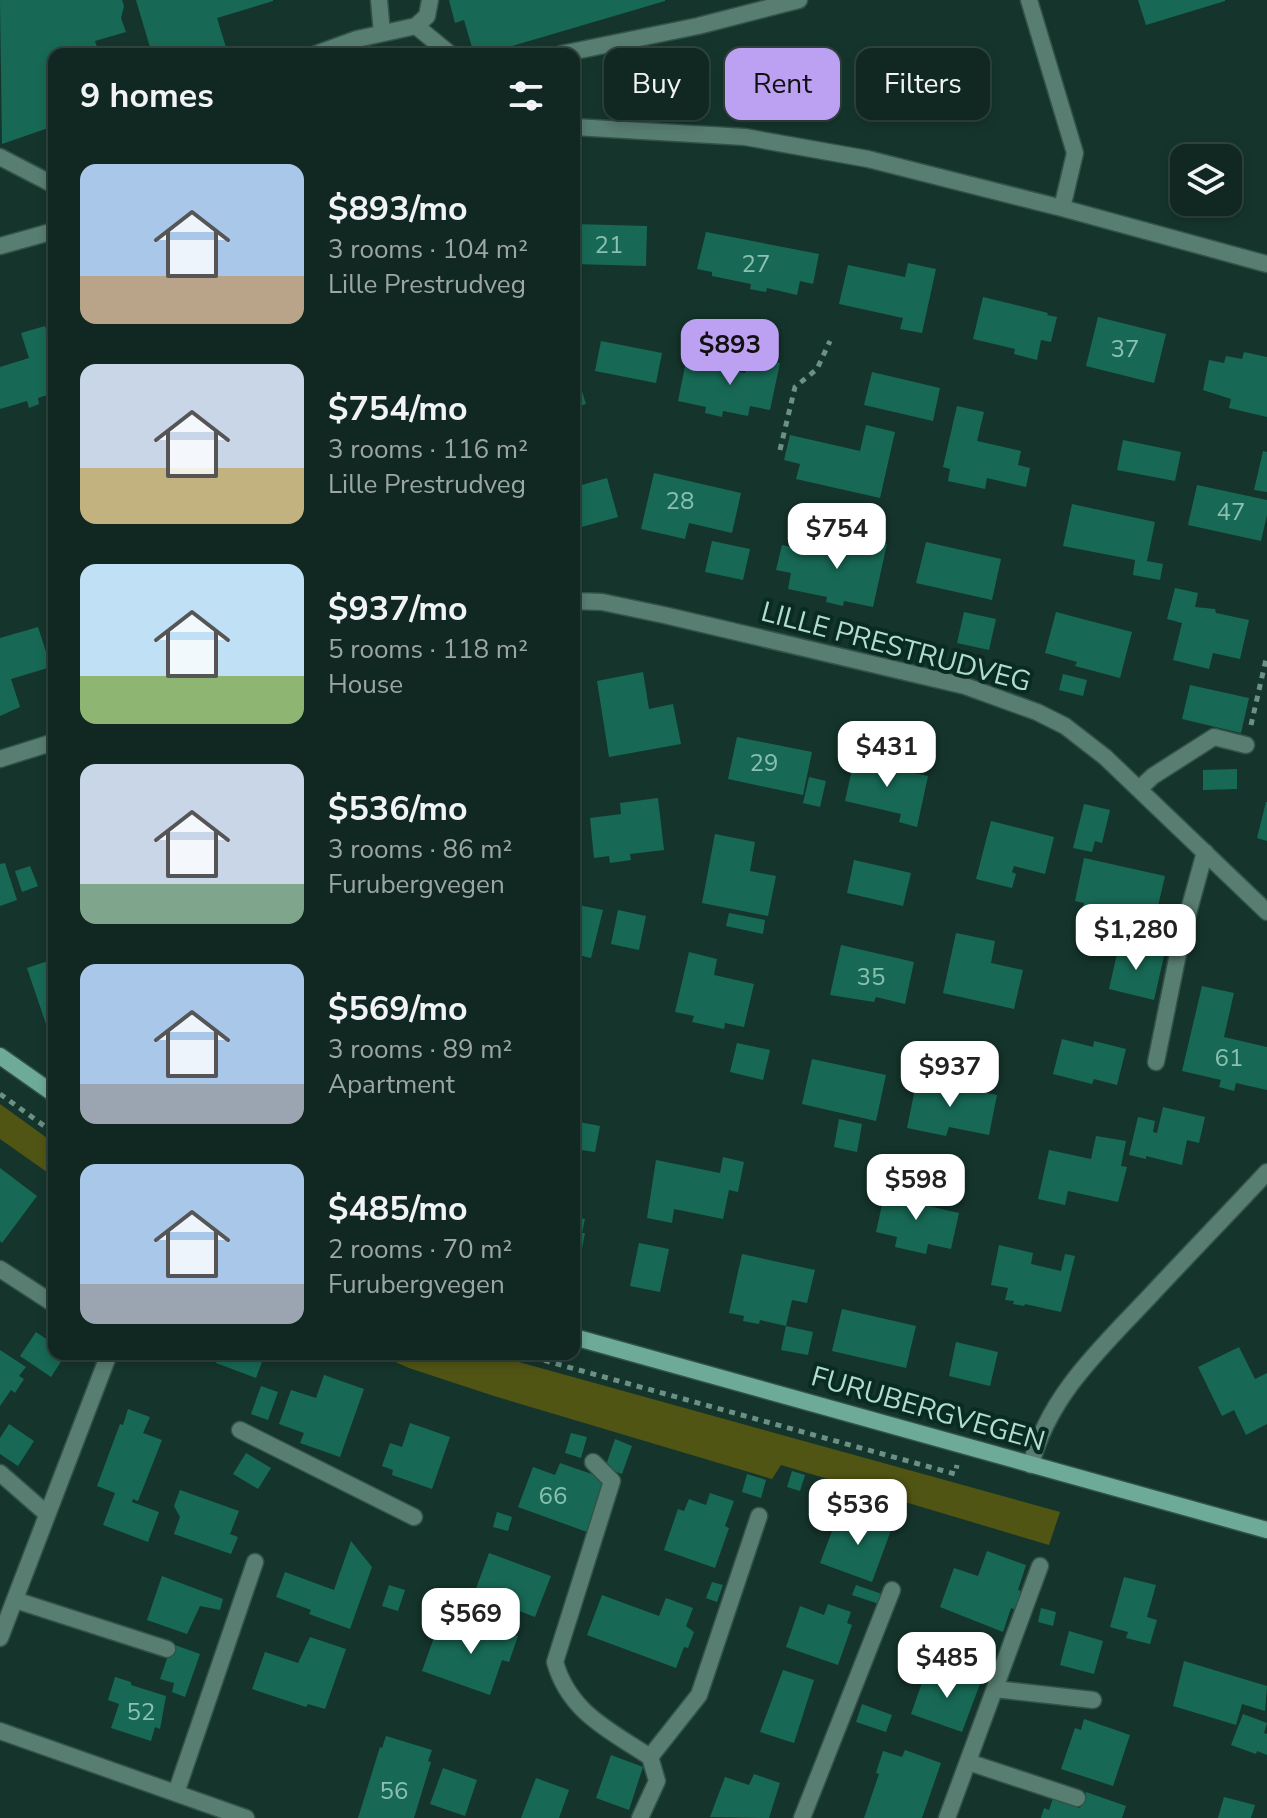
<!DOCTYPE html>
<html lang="en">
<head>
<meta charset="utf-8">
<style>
	:root { --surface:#102821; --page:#19302a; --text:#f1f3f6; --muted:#9ca6a5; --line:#30443f; --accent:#bca0f2 }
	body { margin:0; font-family:"Nunito Sans",sans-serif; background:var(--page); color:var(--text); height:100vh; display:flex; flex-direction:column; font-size:30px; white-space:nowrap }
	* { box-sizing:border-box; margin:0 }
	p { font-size:26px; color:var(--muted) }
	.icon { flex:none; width:44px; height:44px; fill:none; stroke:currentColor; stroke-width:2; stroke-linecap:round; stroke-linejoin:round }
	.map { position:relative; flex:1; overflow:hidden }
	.panel { position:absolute; left:48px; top:48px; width:532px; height:1312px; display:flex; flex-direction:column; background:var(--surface); border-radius:16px; box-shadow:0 4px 12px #0003,0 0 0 2px var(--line) }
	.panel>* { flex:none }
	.banner { position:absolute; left:604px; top:48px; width:542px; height:72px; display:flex; gap:16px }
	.controls { position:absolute; left:1170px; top:144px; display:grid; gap:16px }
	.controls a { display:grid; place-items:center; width:72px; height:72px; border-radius:16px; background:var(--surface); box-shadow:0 4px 12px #0003,0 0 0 2px var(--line); font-size:40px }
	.price { position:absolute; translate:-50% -68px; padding:0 18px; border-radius:16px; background:#fff; color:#222; font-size:26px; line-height:52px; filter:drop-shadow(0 2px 4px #0008) }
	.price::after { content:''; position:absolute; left:50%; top:48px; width:24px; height:18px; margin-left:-12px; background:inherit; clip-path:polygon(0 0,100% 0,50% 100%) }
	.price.on { background:var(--accent); color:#111 }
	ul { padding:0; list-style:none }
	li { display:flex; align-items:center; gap:24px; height:200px; padding:0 32px }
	li span { display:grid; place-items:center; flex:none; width:224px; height:160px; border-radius:16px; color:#555 }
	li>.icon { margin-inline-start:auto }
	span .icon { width:96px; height:96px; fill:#fffc; stroke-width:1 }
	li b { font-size:34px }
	h2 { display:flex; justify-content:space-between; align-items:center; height:96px; padding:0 32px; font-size:34px }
	.pill { padding:0 28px; border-radius:16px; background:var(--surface); box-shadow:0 4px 12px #0003,0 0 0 2px var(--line); font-size:28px; line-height:72px }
	.pill.on { background:var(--accent); color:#111 }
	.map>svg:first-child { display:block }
	.green { fill:#515514 }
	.building { fill:#176955 }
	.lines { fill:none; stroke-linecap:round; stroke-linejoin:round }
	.service-casing { stroke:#315349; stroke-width:19 }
	.minor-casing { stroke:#315349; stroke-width:19 }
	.secondary-casing { stroke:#315349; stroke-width:19 }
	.path { stroke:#6a9185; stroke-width:5; stroke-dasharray:6 6; stroke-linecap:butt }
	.service { stroke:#587d71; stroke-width:16 }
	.minor { stroke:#587d71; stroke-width:16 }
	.secondary { stroke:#6daa97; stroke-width:16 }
	.labels { text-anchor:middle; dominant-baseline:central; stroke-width:8; stroke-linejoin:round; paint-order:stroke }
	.number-label { font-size:24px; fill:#8ac0b0 }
	.street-label { font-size:28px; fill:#b0ddce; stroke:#0a2b22 }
</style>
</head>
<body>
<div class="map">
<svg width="1267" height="1818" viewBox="0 0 1267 1818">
	<rect width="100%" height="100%" fill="#15352c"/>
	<path class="green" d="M0,1104L54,1143V1177L0,1139Z
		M377,1354H490L1060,1512L1049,1545L781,1465L772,1479L494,1396L409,1368Z"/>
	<path class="building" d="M0,0H122L124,6L121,18L126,32L95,41L99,54H54V126L2,144Z
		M136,0H273V1L217,18L228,54H152Z
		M449,0H665V1L485,54H474L464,20L455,23Z
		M1138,0H1225V1L1146,25Z
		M574,224L647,226L646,266L574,264Z
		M706,232L819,254L813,284L800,281L797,295L767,288L766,292L750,289L751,284L712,276V272L697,269Z
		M908,263L936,269L922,333L900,329L903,318L839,304L848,265L905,277Z
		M983,297L1048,313L1047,315L1057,317L1051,342L1041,340L1037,360L1014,354L1015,349L973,339Z
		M1098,317L1166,334L1154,383L1086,366Z
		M45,326L53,354L54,393L38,398L39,404L29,408L27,401L0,409V367L29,358L21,333Z
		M601,341L662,353L656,383L595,371Z
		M1244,352L1267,357V417L1229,408L1231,399L1203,390L1209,360L1224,363L1226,356L1242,359Z
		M748,356L780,363L770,410L750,406L748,416L723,411L722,417L705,413L706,407L678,401L686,361L745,373Z
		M574,365L586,404L574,408Z
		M872,372L940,388L933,421L864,405Z
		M957,406L984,412L977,441L1021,451L1018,465L1030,468L1026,487L987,478L985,489L948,481L950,469L943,467Z
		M866,425L895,432L880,498L796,479L800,464L784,460L790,435L860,451Z
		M1123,440L1181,452L1175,481L1117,470Z
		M1263,451L1267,452V492L1254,490Z
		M654,473L741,493L732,533L689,523L685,539L641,529Z
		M607,478L618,517L574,529V487Z
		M1197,485L1267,500V515L1261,541L1188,525Z
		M1072,504L1155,522L1147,561L1163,564L1160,580L1133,575L1135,560L1063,546Z
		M844,534L887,544L873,607L844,601L843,606L826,602L827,597L788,589L791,573L776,570L782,545L840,558Z
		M712,541L750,549L743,580L705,572Z
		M926,542L1001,559L992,600L916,583Z
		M1175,588L1198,593L1195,607L1215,609L1216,613L1249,620L1240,659L1213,653L1209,669L1173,660L1182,623L1167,619Z
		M964,612L996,619L989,650L957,643Z
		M1056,612L1132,632L1120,678L1075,666L1077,662L1045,653Z
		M38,627L51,667L11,679L20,707L0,716V638Z
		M643,672L649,709L673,704L681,744L609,757L597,681Z
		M1063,674L1087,680L1083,696L1059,690Z
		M1190,685L1249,698L1241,733L1182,719Z
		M737,737L812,752L803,795L728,779Z
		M856,751L874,755L872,764L928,776L917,827L899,822L901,814L845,801Z
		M1237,769V789L1203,790V770Z
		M809,777L826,781L820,807L803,803Z
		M658,798L664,850L630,854L631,860L610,863L609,856L594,858L590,818L621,814L620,803Z
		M1266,802H1267V841L1257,838Z
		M1084,804L1110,810L1102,843L1095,841L1092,852L1073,848Z
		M991,821L1054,837L1045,874L1014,866L1012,872L1016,874L1012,888L976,879Z
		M715,834L755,842L750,871L776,876L768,916L702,903Z
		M1084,858L1165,876L1155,919L1125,912L1123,921L1082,912L1084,903L1075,901Z
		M854,860L911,873L903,906L847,893Z
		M5,863L17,900L0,906V864Z
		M30,866L38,886L22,892L15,871Z
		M574,904L603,910L591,958L574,954Z
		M618,910L646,916L639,950L611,944Z
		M729,913L765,920L763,934L726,926Z
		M956,933L995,941L991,963L1023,970L1014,1009L943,993Z
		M841,945L914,962L905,1004L876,997L874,1002L830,995Z
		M1119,945L1164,956L1154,1000L1109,989Z
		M689,952L717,959L714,975L754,984L744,1027L725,1023L724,1029L692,1022L694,1016L675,1012Z
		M54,959V1028L48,1030L27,968Z
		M1202,986L1234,993L1224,1037L1267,1047V1090L1236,1083L1234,1091L1219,1087L1221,1080L1182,1071Z
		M1062,1039L1093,1047L1094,1041L1126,1049L1117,1085L1094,1079L1092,1084L1053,1074Z
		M737,1043L770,1050L763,1080L730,1072Z
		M812,1059L886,1075L876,1121L802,1104Z
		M917,1079L997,1095L989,1135L949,1127L946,1136L907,1128Z
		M1163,1107L1205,1117L1199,1143L1187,1140L1182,1165L1146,1156V1159L1129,1155L1138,1117L1155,1121L1153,1132L1157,1133Z
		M839,1119L862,1124L857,1152L834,1147Z
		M574,1121L600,1126L595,1152L574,1149Z
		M1096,1136L1126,1141L1121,1166L1127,1167L1118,1202L1068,1191L1065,1205L1038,1199L1049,1150L1091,1159Z
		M723,1157L744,1162L738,1192L729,1190L723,1219L674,1209L672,1223L647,1218L656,1160L720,1173Z
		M0,1168L37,1196L2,1243L0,1241Z
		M902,1186L923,1191L920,1204L959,1213L951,1249L928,1244L926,1254L895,1247L897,1237L876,1232L884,1196L899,1200Z
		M574,1217L585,1219L582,1233H585L578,1269H574Z
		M639,1243L669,1249L660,1292L630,1286Z
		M999,1245L1033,1253L1031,1264L1061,1271L1065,1254L1075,1256L1061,1312L1025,1304L1024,1306L1013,1304L1014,1301L1005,1300L1008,1288L991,1285Z
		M742,1254L815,1270L807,1303L792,1300L786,1326L760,1320L759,1324L743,1321L744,1316L729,1313Z
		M842,1309L916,1326L906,1368L832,1351Z
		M786,1326L813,1332L808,1355L781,1350Z
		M36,1332L54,1344V1354H66L51,1377L20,1356Z
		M956,1342L998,1352L990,1386L949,1376Z
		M1239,1347L1255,1379L1267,1373V1424L1246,1435L1234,1410L1222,1416L1198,1367Z
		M0,1350L26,1367L19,1376L24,1379L15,1393L11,1390L0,1406Z
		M219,1354H265L256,1378L216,1363Z
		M324,1375L364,1389L340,1457L300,1443L304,1433L279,1424L291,1390L316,1398Z
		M261,1386L278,1392L268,1420L251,1414Z
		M128,1409L150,1417L143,1433L162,1440L138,1501L133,1499L132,1502L159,1512L148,1542L103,1525L115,1493L97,1486L120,1424L123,1425Z
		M410,1423L450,1437L432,1489L392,1475L393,1470L382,1466L390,1443L402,1447Z
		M9,1424L34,1441L18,1466L0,1454V1438Z
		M571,1433L587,1437L581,1458L565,1453Z
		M615,1439L632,1446L622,1474L605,1468Z
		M246,1453L271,1468L258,1489L233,1474Z
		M560,1463L606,1479L587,1532L518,1507L533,1467L555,1475Z
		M792,1471L805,1475L800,1491L787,1487Z
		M747,1474L766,1480L761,1498L742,1492Z
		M180,1490L239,1511L230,1534L238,1537L231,1554L174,1534L180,1517L174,1506Z
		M710,1493L734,1501L725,1526L729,1528L715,1568L664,1550L678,1509L684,1511L689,1499L706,1505Z
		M497,1512L512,1517L508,1531L493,1527Z
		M866,1512L894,1522L872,1582L820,1563L835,1523L858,1532Z
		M351,1541L372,1567L350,1629L309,1614L311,1610L276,1597L285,1572L334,1590Z
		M987,1551L1026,1565L1018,1590L1023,1592L1016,1610L1011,1608L1003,1632L940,1607L954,1568L978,1576Z
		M489,1553L551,1576L535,1617L474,1594Z
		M162,1576L223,1599L220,1610L200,1606L187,1634L147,1620Z
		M1124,1577L1156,1585L1147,1617L1157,1620L1150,1644L1126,1638L1128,1632L1110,1627Z
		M712,1582L723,1585L717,1602L706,1598Z
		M389,1585L405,1590L398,1611L382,1606Z
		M856,1585L882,1594L879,1604L852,1595Z
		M602,1595L659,1616L666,1598L693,1608L686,1626L694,1632L688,1648L684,1647L676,1668L587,1635Z
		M828,1604L851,1612L847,1623L852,1625L838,1665L786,1647L800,1606L824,1615Z
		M1041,1608L1056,1612L1053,1626L1038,1622Z
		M471,1619L518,1636L509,1662L502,1660L490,1695L422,1671L437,1629L465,1639Z
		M1069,1631L1103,1641L1094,1674L1060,1665Z
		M310,1637L346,1649L325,1709L308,1704L306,1707L252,1689L265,1652L298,1663Z
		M172,1644L200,1654L185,1697L172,1692L174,1683L160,1679Z
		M1184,1661L1267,1686L1265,1711L1242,1704L1236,1725L1173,1706Z
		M783,1670L814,1680L794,1743L760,1732Z
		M953,1671L981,1681L962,1732L911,1714L925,1674L950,1682Z
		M115,1677L131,1682V1685L166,1696L160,1729L155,1727L151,1741L111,1728L119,1704L108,1700Z
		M862,1704L892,1715L886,1732L856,1722Z
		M1243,1714L1267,1723L1264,1733L1267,1734V1755L1257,1751L1256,1754L1231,1745Z
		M1084,1719L1130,1735L1113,1786L1061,1769L1075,1728L1081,1730Z
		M386,1736L432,1750L428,1761L431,1762L414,1818H358L380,1747L382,1748Z
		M905,1750L941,1763L922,1818H864L879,1774L876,1773L883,1751L902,1757Z
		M611,1755L643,1767L629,1810L596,1798Z
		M443,1768L477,1780L465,1816L430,1804Z
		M754,1774L780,1783L769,1818L710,1817L725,1777L749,1785Z
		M536,1778L569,1790L559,1818H521Z
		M1086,1792L1126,1806L1122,1818H1041L1044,1808L1049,1810L1053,1798L1080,1808Z
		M1224,1797L1255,1805L1251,1818H1218Z"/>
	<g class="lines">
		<g class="service-casing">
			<path id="service" d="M379,0L382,33
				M416,26L450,54
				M316,54L357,39L416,26L427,16L430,0
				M561,54L698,26L799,0
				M0,157L54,185
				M1139,789L1153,776L1214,737L1246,745
				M1156,1062L1181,939L1205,852
				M240,1430L414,1517
				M593,1462L612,1481L555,1662C569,1712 609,1730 650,1757L657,1781L640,1818
				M0,1473L47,1514
				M15,1600L167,1649
				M995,1689L1093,1700
				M650,1757L699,1695L759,1516
				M968,1762L1077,1798
				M176,1793L255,1562
				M802,1818L892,1590
				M947,1818L1040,1566"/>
		</g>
		<g class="minor-casing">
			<path id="minor" d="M1029,0L1075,153L1062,208
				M574,127L745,137L868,159L1062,208L1267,264
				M0,246L54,231
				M574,601L602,602L664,615L965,686L1037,712L1065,726L1105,757L1267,912
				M0,759L54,742
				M0,1269L54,1304
				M1031,1465C1048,1396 1102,1347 1149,1297C1188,1255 1228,1214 1267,1172
				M0,1638L109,1354
				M0,1731L246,1818"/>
		</g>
		<g class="secondary-casing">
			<path id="secondary" d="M0,1056L54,1094
				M574,1337L1267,1530"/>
		</g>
		<path class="path" d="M780,450L795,387L817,369L830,341
			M1251,725L1267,655
			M0,1094L54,1133
			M521,1354L955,1474L957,1465"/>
		<use href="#service" class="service"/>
		<use href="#minor" class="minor"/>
		<use href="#secondary" class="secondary"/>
	</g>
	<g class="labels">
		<g class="number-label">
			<text x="609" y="245">21</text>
			<text x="756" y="264">27</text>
			<text x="1125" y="349">37</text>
			<text x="680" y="501">28</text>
			<text x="1231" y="512">47</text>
			<text x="764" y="763">29</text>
			<text x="871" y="977">35</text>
			<text x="1229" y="1058">61</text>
			<text x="553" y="1496">66</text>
			<text x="141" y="1712">52</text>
			<text x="394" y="1791">56</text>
		</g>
		<g class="street-label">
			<text transform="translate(896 647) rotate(15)">LILLE PRESTRUDVEG</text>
			<text transform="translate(928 1409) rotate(16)">FURUBERGVEGEN</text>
		</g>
	</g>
</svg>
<div class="controls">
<a><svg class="icon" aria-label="layers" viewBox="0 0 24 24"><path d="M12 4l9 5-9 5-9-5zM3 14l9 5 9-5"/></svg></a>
</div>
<b class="price on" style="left:730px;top:387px">$893</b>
<b class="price" style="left:837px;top:571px">$754</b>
<b class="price" style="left:887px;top:789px">$431</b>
<b class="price" style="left:1136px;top:972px">$1,280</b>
<b class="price" style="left:950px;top:1109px">$937</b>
<b class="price" style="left:916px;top:1222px">$598</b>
<b class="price" style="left:858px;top:1547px">$536</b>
<b class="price" style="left:471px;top:1656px">$569</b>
<b class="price" style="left:947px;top:1700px">$485</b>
<div class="banner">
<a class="pill">Buy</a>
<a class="pill on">Rent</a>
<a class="pill">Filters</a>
</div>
<section class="panel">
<h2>9 homes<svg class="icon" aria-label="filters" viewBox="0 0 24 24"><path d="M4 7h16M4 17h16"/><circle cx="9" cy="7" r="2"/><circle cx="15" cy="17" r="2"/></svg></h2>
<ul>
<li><span style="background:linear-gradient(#a9c7e8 70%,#b9a48a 0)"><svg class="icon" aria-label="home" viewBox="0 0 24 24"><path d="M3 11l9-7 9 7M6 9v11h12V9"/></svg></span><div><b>$893/mo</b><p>3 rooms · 104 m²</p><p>Lille Prestrudveg</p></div></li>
<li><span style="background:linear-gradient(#c9d6e8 65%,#c2b280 0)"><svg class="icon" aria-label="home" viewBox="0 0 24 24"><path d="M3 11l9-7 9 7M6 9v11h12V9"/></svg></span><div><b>$754/mo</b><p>3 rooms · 116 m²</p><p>Lille Prestrudveg</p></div></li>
<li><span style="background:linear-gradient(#bfe0f5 70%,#8fb573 0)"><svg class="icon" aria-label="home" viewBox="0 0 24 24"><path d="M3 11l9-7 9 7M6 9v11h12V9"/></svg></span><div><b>$937/mo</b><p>5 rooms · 118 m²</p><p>House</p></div></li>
<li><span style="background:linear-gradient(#c9d6e8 75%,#7fa58c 0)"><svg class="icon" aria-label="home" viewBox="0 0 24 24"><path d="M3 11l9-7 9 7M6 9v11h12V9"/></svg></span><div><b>$536/mo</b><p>3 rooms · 86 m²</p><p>Furubergvegen</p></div></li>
<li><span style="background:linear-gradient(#a9c7e8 75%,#9aa5b1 0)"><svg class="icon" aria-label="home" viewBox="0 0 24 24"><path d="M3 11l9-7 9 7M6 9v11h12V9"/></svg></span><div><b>$569/mo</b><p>3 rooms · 89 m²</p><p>Apartment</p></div></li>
<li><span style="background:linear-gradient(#a9c7e8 75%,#9aa5b1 0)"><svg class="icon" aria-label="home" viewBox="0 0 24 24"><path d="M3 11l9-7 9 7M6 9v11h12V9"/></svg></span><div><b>$485/mo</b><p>2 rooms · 70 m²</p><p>Furubergvegen</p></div></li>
</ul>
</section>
</div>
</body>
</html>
